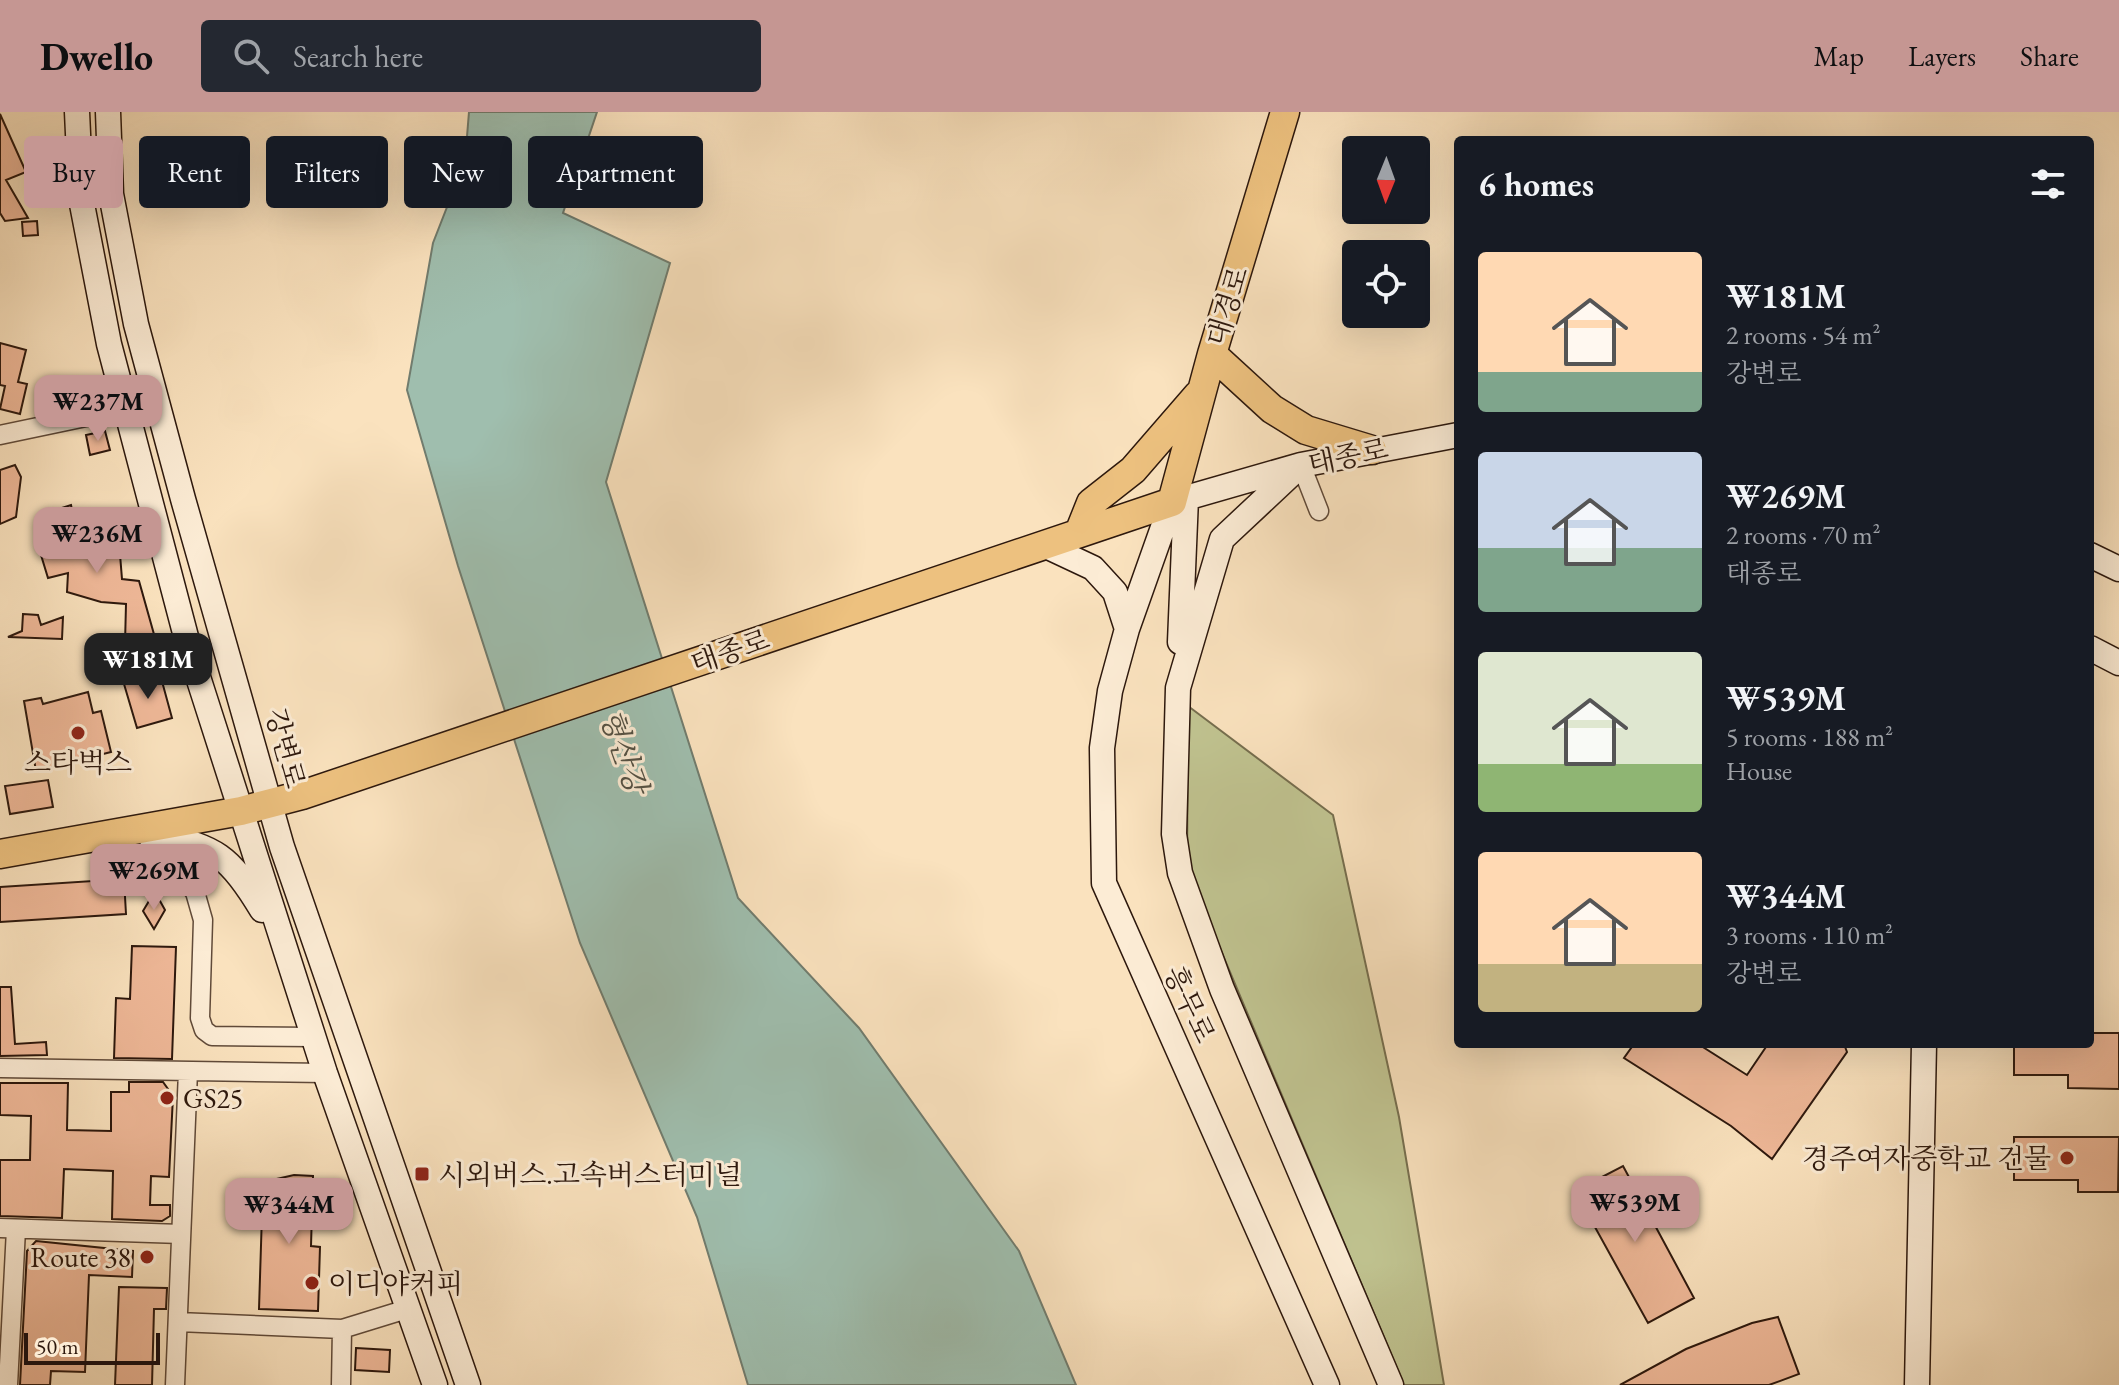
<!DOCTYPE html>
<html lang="en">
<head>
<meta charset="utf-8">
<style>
	:root { --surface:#171b24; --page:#242831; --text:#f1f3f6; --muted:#9ea1a6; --accent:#c59692 }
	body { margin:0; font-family:"EB Garamond","Noto Serif KR",serif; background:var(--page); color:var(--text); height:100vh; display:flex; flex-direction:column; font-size:30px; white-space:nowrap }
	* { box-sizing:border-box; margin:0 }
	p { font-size:26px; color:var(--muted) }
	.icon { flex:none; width:44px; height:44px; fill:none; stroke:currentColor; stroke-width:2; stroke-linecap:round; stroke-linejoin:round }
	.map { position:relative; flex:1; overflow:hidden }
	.sheet { position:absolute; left:1454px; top:24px; width:640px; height:912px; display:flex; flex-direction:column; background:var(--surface); border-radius:8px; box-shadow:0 8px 32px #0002 }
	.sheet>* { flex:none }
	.banner { position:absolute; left:24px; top:24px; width:760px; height:72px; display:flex; gap:16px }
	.needle { width:52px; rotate:181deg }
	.fabs { position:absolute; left:1342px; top:24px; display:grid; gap:16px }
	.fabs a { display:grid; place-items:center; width:88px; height:88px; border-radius:8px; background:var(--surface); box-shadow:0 8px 32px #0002; font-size:40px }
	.scale { position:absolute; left:24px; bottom:20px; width:136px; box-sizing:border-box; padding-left:8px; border:4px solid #2d180d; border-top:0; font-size:22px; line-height:28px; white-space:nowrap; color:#2d180d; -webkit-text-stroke:6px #fcecd5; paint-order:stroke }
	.price { position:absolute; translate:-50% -68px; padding:0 18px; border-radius:16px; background:var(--accent); color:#111; font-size:26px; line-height:52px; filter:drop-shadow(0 2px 4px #0008) }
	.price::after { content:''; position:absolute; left:50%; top:48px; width:24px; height:18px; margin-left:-12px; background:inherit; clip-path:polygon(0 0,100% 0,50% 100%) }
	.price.current { background:#222; color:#fff }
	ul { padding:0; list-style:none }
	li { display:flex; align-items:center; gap:24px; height:200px; padding:0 24px }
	li span { display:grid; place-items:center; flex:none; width:224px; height:160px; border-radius:8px; color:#555 }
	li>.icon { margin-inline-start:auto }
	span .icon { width:96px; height:96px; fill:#fffc; stroke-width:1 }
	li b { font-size:34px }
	h2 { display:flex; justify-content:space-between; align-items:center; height:96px; padding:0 24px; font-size:34px }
	.tag { padding:0 28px; border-radius:8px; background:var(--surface); box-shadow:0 8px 32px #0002; font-size:28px; line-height:72px }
	.tag.current { background:var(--accent); color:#111 }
	header { display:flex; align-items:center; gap:48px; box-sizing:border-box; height:112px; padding:0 40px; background:var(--accent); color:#111 }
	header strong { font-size:38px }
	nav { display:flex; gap:44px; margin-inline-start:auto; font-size:28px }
	.search { width:560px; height:72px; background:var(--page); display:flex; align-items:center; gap:20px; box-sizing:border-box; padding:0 28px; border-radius:8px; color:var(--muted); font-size:30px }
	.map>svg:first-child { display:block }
	.green { fill:#c0c390; stroke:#766e4e; stroke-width:2 }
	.water { fill:#9fbeae; stroke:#717c6e; stroke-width:2 }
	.building { fill:#efb898; stroke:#2d180d; stroke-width:2 }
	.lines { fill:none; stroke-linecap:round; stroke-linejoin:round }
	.street-casing { stroke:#604a39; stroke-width:21 }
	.secondary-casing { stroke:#2d180d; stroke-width:27 }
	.primary-casing { stroke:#2d180d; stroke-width:31 }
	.street { stroke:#fcecd5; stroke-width:18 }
	.secondary { stroke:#fcecd5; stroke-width:24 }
	.primary { stroke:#edc17f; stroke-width:28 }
	.poi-dot { fill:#8f2418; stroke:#fcecd5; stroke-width:3 }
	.labels { text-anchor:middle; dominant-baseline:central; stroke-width:6; stroke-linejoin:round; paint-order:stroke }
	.street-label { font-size:28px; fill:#2d180d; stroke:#fcecd5 }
	.poi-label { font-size:28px; fill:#2d180d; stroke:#fcecd5; text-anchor:start }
	.water-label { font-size:30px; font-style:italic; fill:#555245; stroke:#fcecd5 }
</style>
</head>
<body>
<header>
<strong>Dwello</strong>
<div class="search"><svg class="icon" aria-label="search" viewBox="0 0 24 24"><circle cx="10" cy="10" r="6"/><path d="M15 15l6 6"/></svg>Search here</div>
<nav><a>Map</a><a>Layers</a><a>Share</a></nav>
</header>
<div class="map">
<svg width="2119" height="1273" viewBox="0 0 2119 1273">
	<rect width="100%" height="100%" fill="#fae2be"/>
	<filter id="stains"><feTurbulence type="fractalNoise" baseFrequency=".0025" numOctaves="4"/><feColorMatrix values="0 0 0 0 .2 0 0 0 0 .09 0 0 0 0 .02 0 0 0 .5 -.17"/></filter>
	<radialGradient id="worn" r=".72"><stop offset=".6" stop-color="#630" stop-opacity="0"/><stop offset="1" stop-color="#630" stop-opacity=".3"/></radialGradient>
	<path class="green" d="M1188,594L1333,703L1399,1005L1444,1273H1404L1187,758Z"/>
	<path class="water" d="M469,0H597L563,101L670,151L606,370L738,786L859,916L1019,1139L1076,1273H748L697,1105L580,831L458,454L407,278L433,131L465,49Z"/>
	<path class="building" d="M0,2L26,60L6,68L28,106L5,109L0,101Z
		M37,109L38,123L23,124L22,110Z
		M0,231L26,238L18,270L27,272L20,302L0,297L5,274L0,273Z
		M105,319L110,338L90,343L86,323Z
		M15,353L21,365L16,405L0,412V358Z
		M71,393L79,433L119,430L122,467L139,469L157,533L125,532L126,492L101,490L67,480L68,461L48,466L41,443L54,440L46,401Z
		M23,502L38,503L41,513L63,505L62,527L8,525L22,519Z
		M160,562L172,606L137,616L124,572Z
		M88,580L93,601L101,599L111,640L36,659L24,589L41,586L43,592Z
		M48,668L53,695L10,702L5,674Z
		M124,767L126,802L0,810V775Z
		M149,789H160L165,798L154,817L143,799Z
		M132,834L176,835L172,947L114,946L116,886L130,887Z
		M0,875H11L15,932L46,930L47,943L0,944Z
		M2090,921H2119V977L2068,976V963H2014V932H2090Z
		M1634,932H1698L1747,963L1768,932H1844L1847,940L1772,1047L1731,1014L1624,946Z
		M129,970H163L173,984L169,1065L151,1064L150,1093H170V1104L162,1109L112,1107L113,1059L64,1057L62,1106L0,1104V1048H30L31,1004L0,1003V971H68L67,1018L111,1019V980H129Z
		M2014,1025H2119L2118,1080H2078V1068H2014Z
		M1623,1054L1694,1186L1648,1211L1575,1079Z
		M294,1063L313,1064L311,1134L320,1135L318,1199L259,1197L263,1070Z
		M36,1129L133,1139L132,1165L89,1163L85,1260L51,1259L50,1273H20L27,1139Z
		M119,1175L167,1176L166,1197H154L152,1273H115Z
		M1778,1205L1799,1262L1769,1273H1620L1686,1237L1752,1211Z
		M356,1236L390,1238L389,1260L355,1258Z"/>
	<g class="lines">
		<g class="street-casing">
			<path id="street" d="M0,323L124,297
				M1301,353L1319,399
				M140,717L195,780L203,808L200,906L204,918L212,924L314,925
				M0,956L325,961
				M0,1116L181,1122
				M178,1210L342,1217L407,1197
				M8,1273L16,1117
				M175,1273L188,959
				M341,1273L342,1217"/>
		</g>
		<g class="secondary-casing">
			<path id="secondary" d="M77,0L81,87L109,232L190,540L325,961L435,1273
				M108,0L111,82L136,212L183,387L282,735L468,1273
				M1301,353L1222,427L1178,576L1174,722L1180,761L1222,877L1391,1273
				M1044,433L1093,456L1115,480L1127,517L1110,579L1102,636L1104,771L1327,1273
				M2090,443L2119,457
				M1127,517L1172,390L1301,353L1458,323
				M1180,530L1186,386
				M2090,536L2119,551
				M140,717C210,737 223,732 262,798
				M1917,1273L1924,932"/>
		</g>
		<g class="primary-casing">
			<path id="primary" d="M1212,242L1272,297L1306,318L1372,338
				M1079,421L1091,391L1133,358L1198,283
				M0,742L241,699L302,683L1172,390L1212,242L1285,0"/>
		</g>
		<use href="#street" class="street"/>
		<use href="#secondary" class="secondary"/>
		<use href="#primary" class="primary"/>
	</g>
	<g class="poi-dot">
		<circle cx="78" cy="621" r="8"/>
		<circle cx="167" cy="986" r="8"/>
		<circle cx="2067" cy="1046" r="8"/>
		<rect x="414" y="1054" width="16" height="16" rx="4"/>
		<circle cx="147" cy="1145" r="8"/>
		<circle cx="312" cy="1171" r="8"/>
	</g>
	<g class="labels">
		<g class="street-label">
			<text transform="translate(1227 194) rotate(-73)">대경로</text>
			<text transform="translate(1348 344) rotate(-12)">태종로</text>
			<text transform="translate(730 539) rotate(-19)">태종로</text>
			<text transform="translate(286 636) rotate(75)">강변로</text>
			<text transform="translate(1190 892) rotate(65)">흥무로</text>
		</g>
		<g class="poi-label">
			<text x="78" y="650" text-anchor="middle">스타벅스</text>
			<text x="183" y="986">GS25</text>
			<text x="2051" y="1046" text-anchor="end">경주여자중학교 건물</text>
			<text x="438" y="1062">시외버스.고속버스터미널</text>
			<text x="131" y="1145" text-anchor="end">Route 38</text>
			<text x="328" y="1171">이디야커피</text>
		</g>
		<g class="water-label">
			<text transform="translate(624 639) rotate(71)">형산강</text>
		</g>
	</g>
	<rect width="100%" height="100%" filter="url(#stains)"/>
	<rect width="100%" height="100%" fill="url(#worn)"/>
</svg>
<div class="fabs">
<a><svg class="needle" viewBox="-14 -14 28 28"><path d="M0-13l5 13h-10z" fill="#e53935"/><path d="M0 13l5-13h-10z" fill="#9ea1a6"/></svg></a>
<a><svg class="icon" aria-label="locate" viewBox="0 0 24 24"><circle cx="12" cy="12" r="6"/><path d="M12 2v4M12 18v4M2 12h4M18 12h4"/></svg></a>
</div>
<div class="scale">50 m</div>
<b class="price" style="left:98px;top:331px">₩237M</b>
<b class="price" style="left:97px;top:463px">₩236M</b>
<b class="price current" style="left:148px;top:589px">₩181M</b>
<b class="price" style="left:154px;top:800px">₩269M</b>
<b class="price" style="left:1635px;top:1132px">₩539M</b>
<b class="price" style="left:289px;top:1134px">₩344M</b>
<div class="banner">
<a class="tag current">Buy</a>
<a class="tag">Rent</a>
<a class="tag">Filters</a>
<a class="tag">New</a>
<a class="tag">Apartment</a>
</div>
<section class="sheet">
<h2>6 homes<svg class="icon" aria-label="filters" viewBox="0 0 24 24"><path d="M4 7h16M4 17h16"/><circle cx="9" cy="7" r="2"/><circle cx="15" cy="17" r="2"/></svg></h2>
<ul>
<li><span style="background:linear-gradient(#ffd9b3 75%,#7fa58c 0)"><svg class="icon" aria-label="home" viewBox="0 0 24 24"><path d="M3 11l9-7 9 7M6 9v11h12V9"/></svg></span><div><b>₩181M</b><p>2 rooms · 54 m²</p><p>강변로</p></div></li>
<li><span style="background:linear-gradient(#c9d6e8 60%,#7fa58c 0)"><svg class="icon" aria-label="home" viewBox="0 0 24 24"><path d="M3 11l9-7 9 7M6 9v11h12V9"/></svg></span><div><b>₩269M</b><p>2 rooms · 70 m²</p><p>태종로</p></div></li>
<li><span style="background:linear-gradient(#dfe7d0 70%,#8fb573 0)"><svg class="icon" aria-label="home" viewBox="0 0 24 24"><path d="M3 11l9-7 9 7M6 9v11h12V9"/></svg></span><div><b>₩539M</b><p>5 rooms · 188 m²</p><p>House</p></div></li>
<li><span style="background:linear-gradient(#ffd9b3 70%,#c2b280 0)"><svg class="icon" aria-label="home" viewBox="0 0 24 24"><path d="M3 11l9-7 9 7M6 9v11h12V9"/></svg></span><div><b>₩344M</b><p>3 rooms · 110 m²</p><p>강변로</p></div></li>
</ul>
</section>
</div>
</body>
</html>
